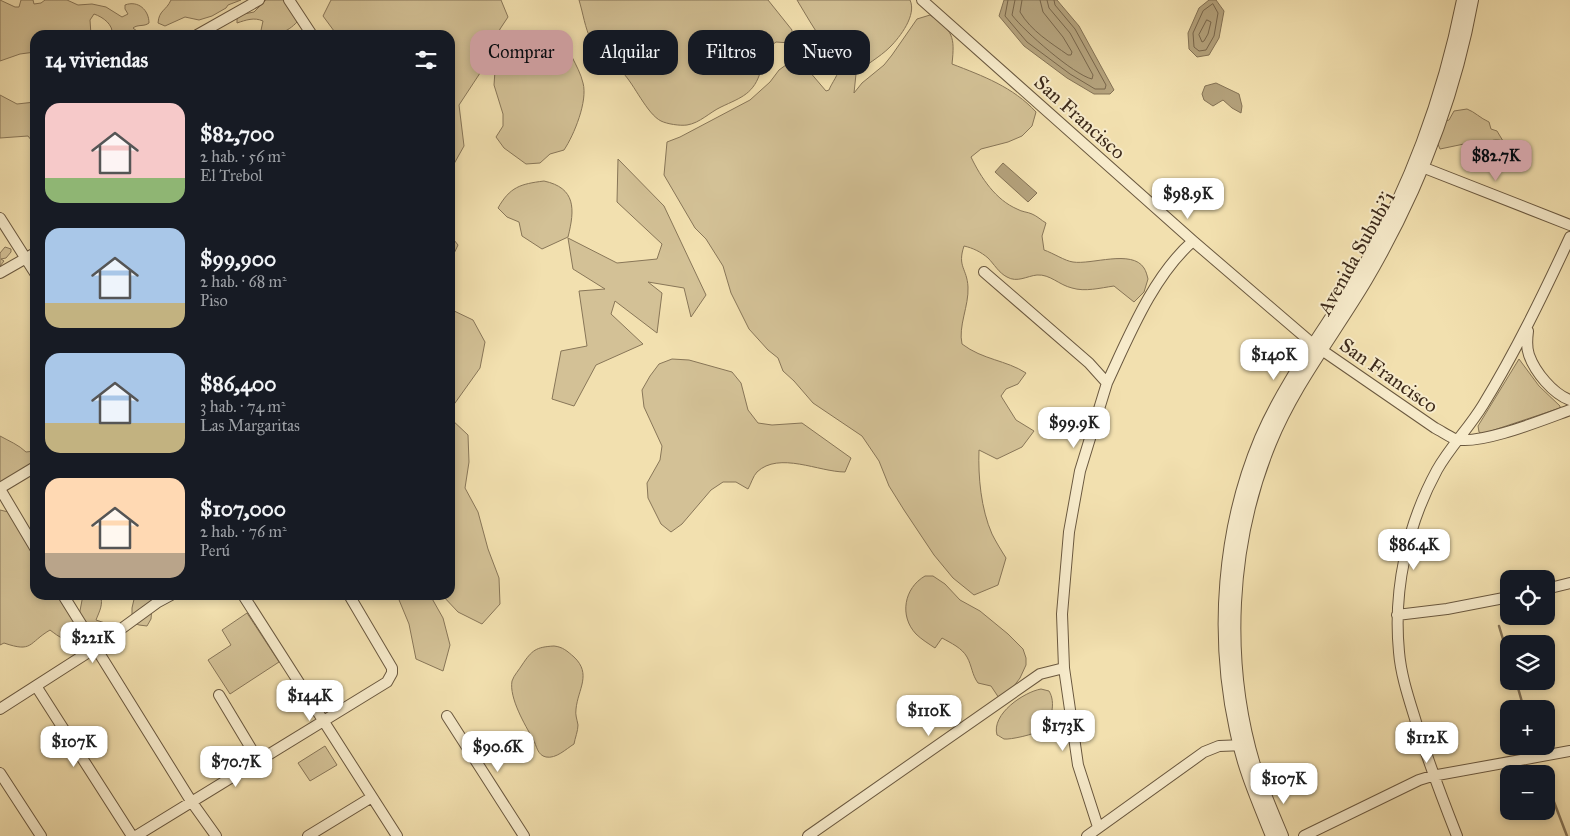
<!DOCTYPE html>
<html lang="es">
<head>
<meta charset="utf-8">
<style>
	:root { --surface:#171b24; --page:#242831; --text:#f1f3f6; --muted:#9ea1a6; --accent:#c59692 }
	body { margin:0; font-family:"IM FELL Great Primer",serif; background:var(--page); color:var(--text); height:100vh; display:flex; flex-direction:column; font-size:19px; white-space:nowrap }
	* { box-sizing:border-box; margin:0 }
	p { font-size:16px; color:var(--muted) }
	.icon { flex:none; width:28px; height:28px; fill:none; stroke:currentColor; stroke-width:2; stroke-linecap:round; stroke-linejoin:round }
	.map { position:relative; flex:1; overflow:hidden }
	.side { position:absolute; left:30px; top:30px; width:425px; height:570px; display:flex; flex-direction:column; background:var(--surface); border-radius:15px; box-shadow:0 2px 8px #0003 }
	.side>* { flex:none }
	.top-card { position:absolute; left:470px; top:30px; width:475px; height:45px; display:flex; gap:10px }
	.fabs { position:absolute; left:1500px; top:570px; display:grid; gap:10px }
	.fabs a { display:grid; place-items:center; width:55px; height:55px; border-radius:10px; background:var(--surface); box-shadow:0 2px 8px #0003; font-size:25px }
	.price { position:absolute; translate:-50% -42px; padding:0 11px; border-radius:10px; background:#fff; color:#222; font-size:16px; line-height:32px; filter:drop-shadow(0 1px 2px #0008) }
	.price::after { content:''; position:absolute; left:50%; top:30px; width:15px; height:11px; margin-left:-8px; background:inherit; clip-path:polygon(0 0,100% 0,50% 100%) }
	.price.active { background:var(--accent); color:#111 }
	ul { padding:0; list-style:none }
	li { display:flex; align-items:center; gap:15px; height:125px; padding:0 15px }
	li span { display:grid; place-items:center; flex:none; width:140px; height:100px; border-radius:15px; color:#555 }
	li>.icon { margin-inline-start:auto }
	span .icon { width:60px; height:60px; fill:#fffc; stroke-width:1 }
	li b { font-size:21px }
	h2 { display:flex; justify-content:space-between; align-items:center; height:60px; padding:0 15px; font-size:21px }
	.pill { padding:0 18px; border-radius:15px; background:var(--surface); box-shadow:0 2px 8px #0003; font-size:18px; line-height:45px }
	.pill.active { background:var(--accent); color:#111 }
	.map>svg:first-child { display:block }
	.green { fill:#d3c196; stroke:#887658 }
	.water { fill:#b4a27c; stroke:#847255 }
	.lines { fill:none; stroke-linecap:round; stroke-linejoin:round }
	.shore { stroke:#78664b; stroke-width:1 }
	.stream { stroke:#847255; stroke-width:2.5 }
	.minor-casing { stroke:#6a583f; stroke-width:12 }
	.tertiary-casing { stroke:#6a583f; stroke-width:14 }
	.minor { stroke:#f7ebcb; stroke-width:10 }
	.tertiary { stroke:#f7ebcb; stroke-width:12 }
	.labels { text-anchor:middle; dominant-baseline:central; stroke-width:4; stroke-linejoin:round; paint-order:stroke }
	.street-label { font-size:20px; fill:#3d2a1a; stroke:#f7ebcb }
</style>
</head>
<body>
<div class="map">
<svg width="1570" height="836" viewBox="0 0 1570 836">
	<rect width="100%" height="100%" fill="#f2e0af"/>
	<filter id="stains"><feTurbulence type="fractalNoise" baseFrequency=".004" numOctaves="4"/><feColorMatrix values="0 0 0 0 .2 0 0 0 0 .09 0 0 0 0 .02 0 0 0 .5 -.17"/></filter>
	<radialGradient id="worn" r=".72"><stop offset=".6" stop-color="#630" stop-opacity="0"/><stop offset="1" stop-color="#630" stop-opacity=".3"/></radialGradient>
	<path class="green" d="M0,0L15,7H19L21,0H33L34,4L41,3L45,0H67L78,5L92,4L106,7L122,17L128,14L125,9V5C138,0 149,10 149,23C144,27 138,24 133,28L142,35H112C114,25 103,17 94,14L90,20L91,35H35V52L20,54L0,61Z
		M171,0H241L228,5L226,8L212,16L199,20L185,17L165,26L158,23C159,10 166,11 171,0Z
		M266,0H287L298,21C286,34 276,35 260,35L263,21C254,17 246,20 237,23V18L244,14L254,12Z
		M331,0H501L508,17L500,29L484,67L459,105L464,146L450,171V35H337L323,16Z
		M579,0H768L792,30L791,43L776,42L755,58L761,70C754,94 742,97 721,107C710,112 700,123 687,125C680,126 667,124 661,121C647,114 634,84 623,73C614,62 598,54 591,40C585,28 583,13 579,0Z
		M797,0H910C917,15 900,37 890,47C879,58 866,64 856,74L854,93L862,83L884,65L892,55L917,19L930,15C953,31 955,36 952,64C983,76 1013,87 1036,112L1032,126L1022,136L1008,142L981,149L971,157C981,178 996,200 1017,209C1022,212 1028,212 1032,214C1037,216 1041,220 1046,223L1042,236L1044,250C1053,253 1065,261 1073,262C1091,265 1132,249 1144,268C1146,271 1147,275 1148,279L1144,292L1134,302L1114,286C1100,288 1085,292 1072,288C1059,285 1050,274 1037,275C1027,276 1017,283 1007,277C999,273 994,264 988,258C981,252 973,248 964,246C957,267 967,268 968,287C969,306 958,326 962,344C983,360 1006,360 1026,373L1018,384L1006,389L1001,396L1016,420L1034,431L1022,447L997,459L979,450C978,477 981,509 992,534C996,542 1001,550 1006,558L998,585L974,595L953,578L934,555L904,510L889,486L879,461L862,436L813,403L794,381L783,371L778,358L768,350L749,329L731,293L723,266L706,239L695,228L664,175L667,142L680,137L750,100L770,82L779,70L790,62L797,60L803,64L826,91L829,90C832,82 839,75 839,66C838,58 829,49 824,43C814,29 806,15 797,0Z
		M545,52H560L572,57C576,65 581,74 583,83C588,101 574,135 564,150L550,154L540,163L526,164L504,148L496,137L503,126V114L494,85L495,71L505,60L518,55Z
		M0,95L17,104L35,102V145L28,136L0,138Z
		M1467,109C1475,112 1480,118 1489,122L1491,129L1497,131L1503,141C1482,135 1484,156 1472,164L1468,163L1470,152L1468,145L1464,144L1440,149L1437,142L1442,122L1449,120L1454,111Z
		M618,159L664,206L706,295L691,317L684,288L648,282L662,293L657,333L615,301L611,314L643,344L596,365L574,406L552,399L561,351L587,346L579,291L605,289L573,269L568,238L617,263L657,259L662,244L617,202Z
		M544,181C576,188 575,209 568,237L542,249L522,236L519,222L507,217L498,208C510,187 520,184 544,181Z
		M450,235L458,245L450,262Z
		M5,247L11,249V252L6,258L1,259L4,261L0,266V253Z
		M450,309L473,320L485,342L480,368L450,410Z
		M672,359L689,360L732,372L741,383L748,410L758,423L772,425L802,423L851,458L845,472C819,472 779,451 757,472C753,476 751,484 748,489L736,482H723L711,490L682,524L671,532L661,524L648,498L647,483L660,460L662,446L644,407L642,390L650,376L659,364Z
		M1519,359L1539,386L1560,406V408L1482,434L1479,432L1478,426Z
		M450,418L468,435L469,462L465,488L478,512L488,549L499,578L500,604L482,624L458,612L442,595H450Z
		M0,436C9,441 19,445 26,452L35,451V465L0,486Z
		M0,510C42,517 35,562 35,595H65L79,616L83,595H100C104,604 99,612 96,620L123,629C126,638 125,642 117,648C107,645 98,634 90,632C80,630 75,643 64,639C59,637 54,633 50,630C28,643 33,653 4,643L0,645Z
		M925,576H933L945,584L960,600L980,611L1008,634L1023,649L1026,658V665L1020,678L1011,690L999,698L991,686L978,683C972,675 972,666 967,657C962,648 951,643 942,638L935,648C929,644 921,639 916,634C899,616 904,588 925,576Z
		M135,595H153L151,619L147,626L139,625L132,622V608Z
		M397,595H430L443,618L450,645L443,671L416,659L409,624Z
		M247,613L279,662L230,694L208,660L231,645L222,630Z
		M554,646C563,647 567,651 574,657C592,674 578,689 576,709C575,715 577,719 578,725C578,731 575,738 574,744C566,749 556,759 546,757C537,755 537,746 533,739C525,725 509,698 512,681C514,675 519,670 522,665C532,650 536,647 554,646Z
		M1041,689L1049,691C1056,702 1052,722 1041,730C1036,734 1010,740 1004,739C1002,738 998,735 997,735C991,714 1024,692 1041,689Z
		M325,746L337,765L310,781L298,763Z"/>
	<path class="water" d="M1004,0H1057L1079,26L1114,90L1110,94H1094L1067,78L1024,46L999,16Z
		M1209,0H1216L1224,11L1219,38L1209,55L1197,57L1189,49L1188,33L1199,8Z
		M1216,83L1239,94L1242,106L1241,113L1232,108L1223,100L1213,106L1204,100L1202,94L1205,86Z
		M1003,163L1037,193L1028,202L995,172Z"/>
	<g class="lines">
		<path class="shore" d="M1008,0L1005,16L1027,42L1070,74L1095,89H1105L1106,85L1075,29L1055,5L1054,0
			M1015,0L1012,15C1024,31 1074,75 1092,79L1093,75L1070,33L1049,8L1047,0
			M1022,0L1020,12C1031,31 1051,43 1068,55H1071L1072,52L1063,37L1043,12L1040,0
			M1213,4L1218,13L1214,36L1206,50L1199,51L1194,47L1193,33L1203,11Z
			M1207,20L1211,22L1208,34L1204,41L1202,42L1199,35Z"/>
		<path class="stream" d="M1499,626L1509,659
			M1516,681L1524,709
			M1542,769L1544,774
			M1546,781L1567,836"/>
		<g class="minor-casing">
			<path id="minor" d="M289,0L312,35
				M922,0L1193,241L1313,344L1435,428C1441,431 1448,436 1455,439C1479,446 1545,419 1570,410
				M197,35L259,0
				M1417,165L1570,225
				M0,218L35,273
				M984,272L1089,363L1107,383L1080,471L1069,532L1062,614L1064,668L1078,765L1098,827
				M0,273L35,253
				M1528,331C1527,339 1526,347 1529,355C1535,372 1553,394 1570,400
				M1107,383C1129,336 1153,276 1193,241
				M0,488L35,467
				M0,489L35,548
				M1546,589L1570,583
				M63,595L191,801L216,836
				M243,595L397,836
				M1397,615L1447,609L1509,597
				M36,686L132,836
				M219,695L258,760
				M0,709L95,648L158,602L171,595
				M447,716L524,836
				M0,773L41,836
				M136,836L387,682L392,673V668L349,595
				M308,836L372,797
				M808,836L1040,674L1064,668
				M1087,836L1204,752L1219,746L1245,745
				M1304,836L1419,780L1432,776L1570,751
				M1457,836C1442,798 1428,761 1416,722C1409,699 1401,676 1399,652C1393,590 1407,525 1437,470C1450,447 1469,428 1483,405C1516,351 1543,295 1570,237"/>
		</g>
		<g class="tertiary-casing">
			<path id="tertiary" d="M1272,836C1258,801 1243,767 1236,730C1215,634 1223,528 1261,438C1286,380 1325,330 1358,276C1409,193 1444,96 1463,0
				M1282,836C1272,812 1262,789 1254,765C1223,661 1229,543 1270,443C1294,384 1334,334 1366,280C1417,193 1454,99 1472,0"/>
		</g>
		<use href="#minor" class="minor"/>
		<use href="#tertiary" class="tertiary"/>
	</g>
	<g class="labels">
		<g class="street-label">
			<text transform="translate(1080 117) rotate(42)">San Francisco</text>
			<text transform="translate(1356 253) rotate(-61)">Avenida Sububi'i</text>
			<text transform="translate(1389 375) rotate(35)">San Francisco</text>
		</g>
	</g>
	<rect width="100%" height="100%" filter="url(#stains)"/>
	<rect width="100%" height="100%" fill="url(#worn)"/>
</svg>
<div class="fabs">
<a><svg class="icon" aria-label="locate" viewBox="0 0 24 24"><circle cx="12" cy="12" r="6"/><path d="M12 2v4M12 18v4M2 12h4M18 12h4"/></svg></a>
<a><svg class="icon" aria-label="layers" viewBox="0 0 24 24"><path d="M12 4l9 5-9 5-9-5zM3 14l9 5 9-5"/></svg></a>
<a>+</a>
<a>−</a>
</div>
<b class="price active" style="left:1496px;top:182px">$82.7K</b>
<b class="price" style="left:1188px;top:220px">$98.9K</b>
<b class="price" style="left:1274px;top:381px">$140K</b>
<b class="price" style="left:1074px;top:449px">$99.9K</b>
<b class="price" style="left:1414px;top:571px">$86.4K</b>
<b class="price" style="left:93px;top:664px">$221K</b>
<b class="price" style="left:310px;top:722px">$144K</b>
<b class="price" style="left:929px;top:737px">$110K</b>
<b class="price" style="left:1063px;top:752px">$173K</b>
<b class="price" style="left:1427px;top:764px">$112K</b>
<b class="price" style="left:74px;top:768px">$107K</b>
<b class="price" style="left:498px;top:773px">$90.6K</b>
<b class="price" style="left:236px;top:788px">$70.7K</b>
<b class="price" style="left:1284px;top:805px">$107K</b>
<div class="top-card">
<a class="pill active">Comprar</a>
<a class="pill">Alquilar</a>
<a class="pill">Filtros</a>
<a class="pill">Nuevo</a>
</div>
<section class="side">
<h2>14 viviendas<svg class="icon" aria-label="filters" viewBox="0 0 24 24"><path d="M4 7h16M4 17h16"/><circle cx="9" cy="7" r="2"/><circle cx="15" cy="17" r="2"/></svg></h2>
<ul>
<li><span style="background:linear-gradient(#f6c9c9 75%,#8fb573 0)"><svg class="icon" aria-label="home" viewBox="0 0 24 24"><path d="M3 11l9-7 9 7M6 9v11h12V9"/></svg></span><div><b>$82,700</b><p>2 hab. · 56 m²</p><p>El Trebol</p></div></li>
<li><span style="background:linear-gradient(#a9c7e8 75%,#c2b280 0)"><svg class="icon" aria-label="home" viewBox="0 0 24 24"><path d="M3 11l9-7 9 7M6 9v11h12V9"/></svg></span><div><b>$99,900</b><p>2 hab. · 68 m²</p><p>Piso</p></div></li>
<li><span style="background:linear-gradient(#a9c7e8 70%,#c2b280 0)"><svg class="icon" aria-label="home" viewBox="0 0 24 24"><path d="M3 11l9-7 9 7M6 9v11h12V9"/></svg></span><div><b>$86,400</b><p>3 hab. · 74 m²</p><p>Las Margaritas</p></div></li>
<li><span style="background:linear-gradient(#ffd9b3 75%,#b9a48a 0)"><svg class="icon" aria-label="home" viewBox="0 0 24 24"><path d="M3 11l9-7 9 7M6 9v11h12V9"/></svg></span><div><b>$107,000</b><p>2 hab. · 76 m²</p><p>Perú</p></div></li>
</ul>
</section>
</div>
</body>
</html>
